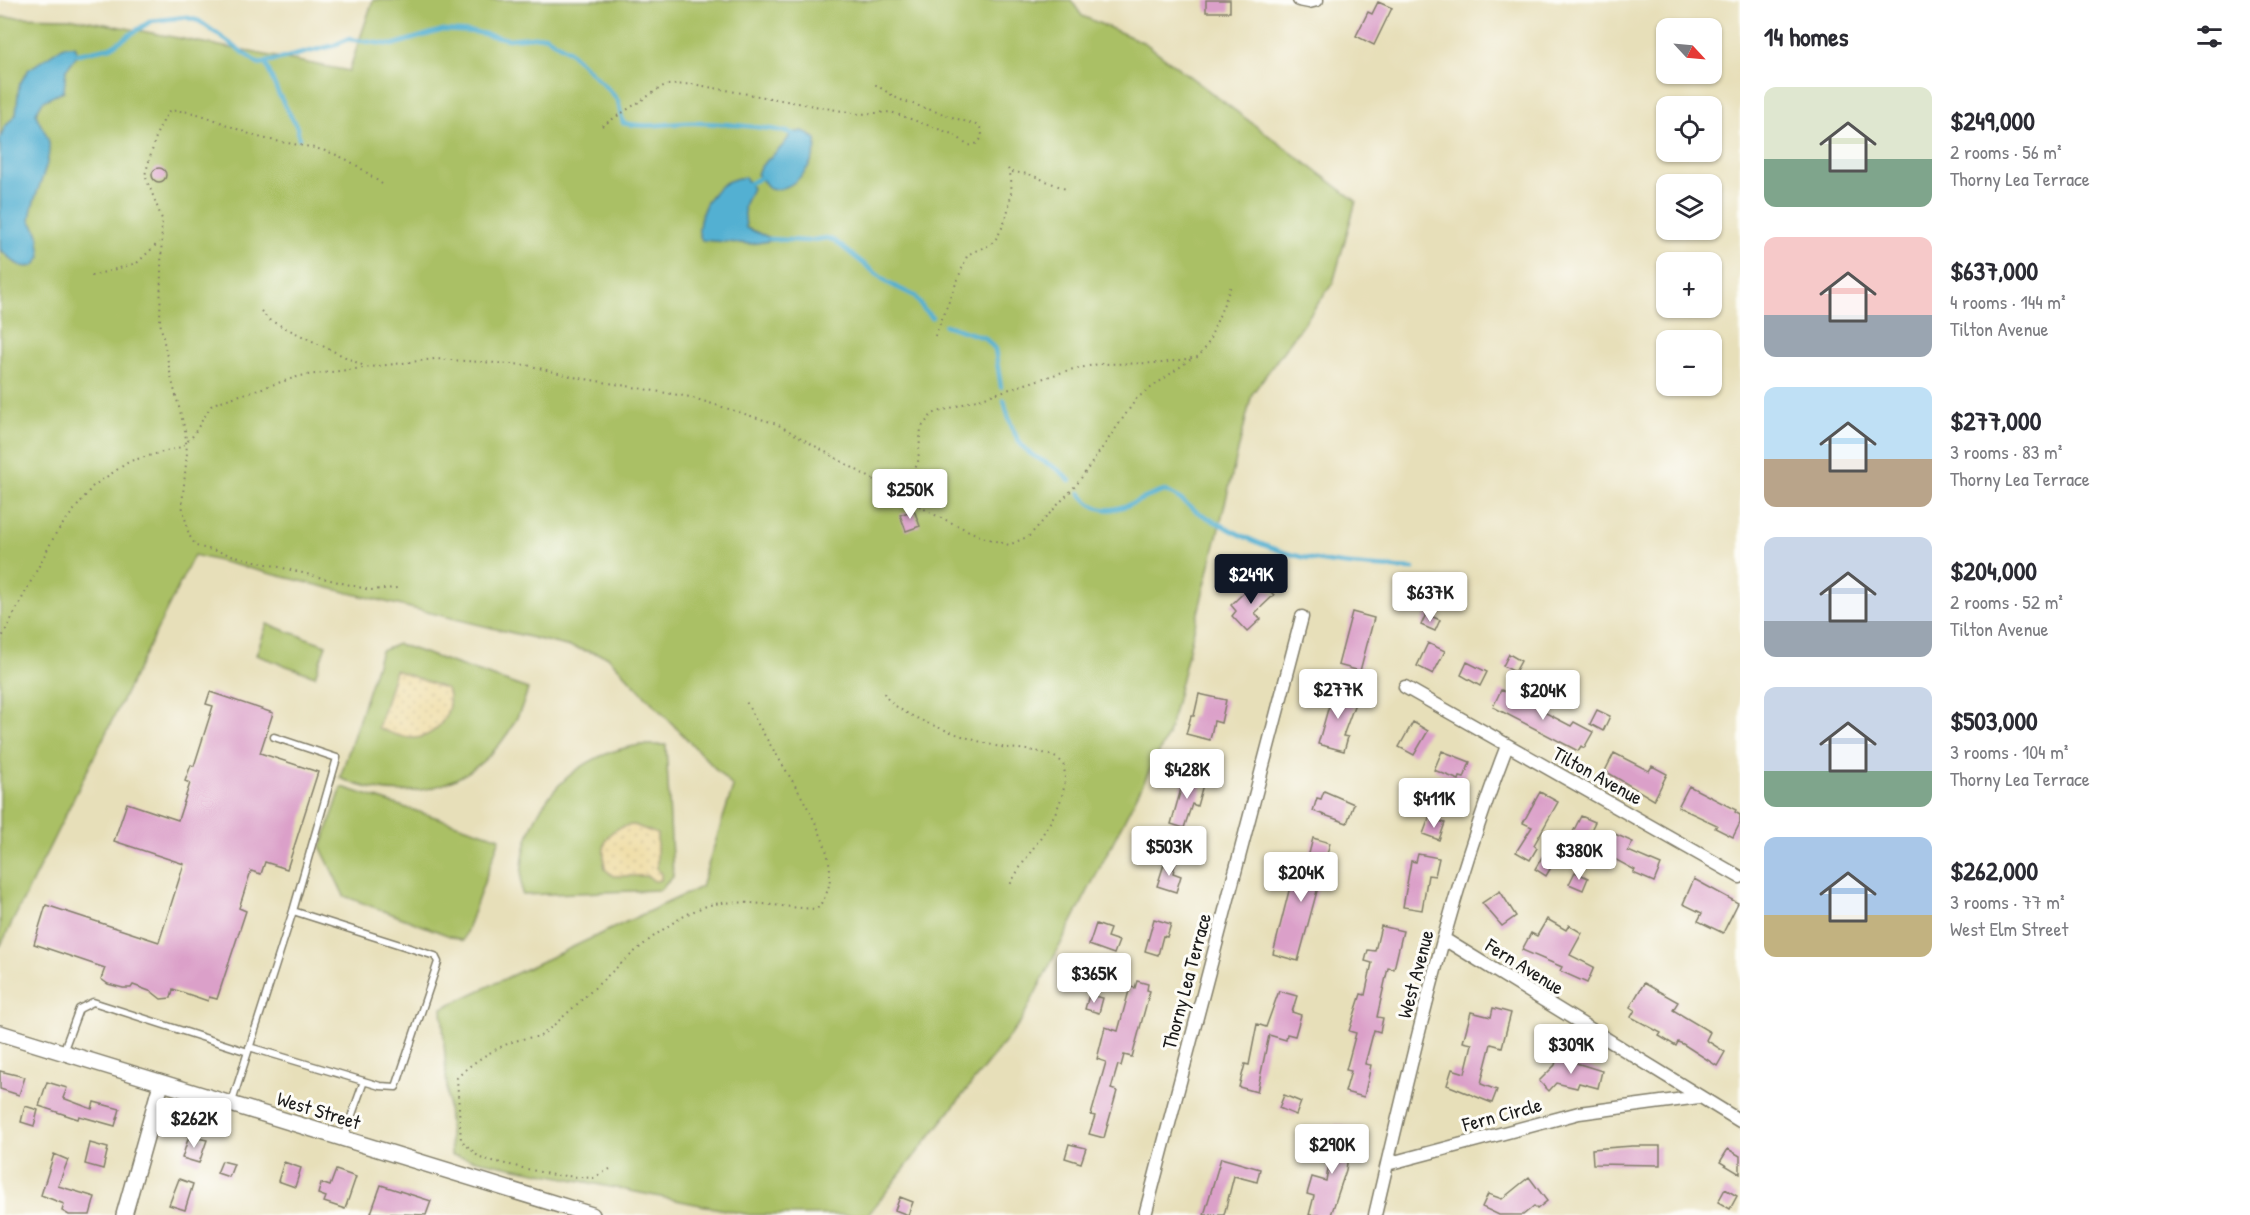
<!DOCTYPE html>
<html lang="en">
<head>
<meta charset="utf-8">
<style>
	:root { --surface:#fff; --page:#f7f7f7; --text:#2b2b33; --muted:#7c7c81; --accent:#111827 }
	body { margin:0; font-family:"Patrick Hand",sans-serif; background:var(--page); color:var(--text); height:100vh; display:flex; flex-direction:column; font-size:22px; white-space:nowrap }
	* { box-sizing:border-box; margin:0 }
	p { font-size:20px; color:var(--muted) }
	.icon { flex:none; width:33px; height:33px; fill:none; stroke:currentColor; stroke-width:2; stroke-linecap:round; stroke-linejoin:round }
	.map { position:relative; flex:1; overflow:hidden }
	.sheet { display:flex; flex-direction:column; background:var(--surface); width:510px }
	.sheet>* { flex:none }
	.needle { width:39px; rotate:116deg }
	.tools { position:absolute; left:1656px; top:18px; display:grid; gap:12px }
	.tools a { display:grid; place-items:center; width:66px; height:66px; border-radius:12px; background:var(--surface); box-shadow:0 2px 4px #0004; font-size:30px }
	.price { position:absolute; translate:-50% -51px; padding:0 14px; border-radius:6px; background:#fff; color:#222; font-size:20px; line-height:39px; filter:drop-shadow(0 2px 3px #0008) }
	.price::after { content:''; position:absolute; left:50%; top:36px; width:18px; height:14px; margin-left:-9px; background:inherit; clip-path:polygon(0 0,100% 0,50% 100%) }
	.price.current { background:var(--accent); color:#fff }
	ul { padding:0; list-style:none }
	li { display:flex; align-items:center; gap:18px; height:150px; padding:0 24px }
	li span { display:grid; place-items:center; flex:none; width:168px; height:120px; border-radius:12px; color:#555 }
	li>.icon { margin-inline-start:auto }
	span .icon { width:72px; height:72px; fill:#fffc; stroke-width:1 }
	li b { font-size:26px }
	h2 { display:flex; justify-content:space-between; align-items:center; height:72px; padding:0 24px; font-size:26px }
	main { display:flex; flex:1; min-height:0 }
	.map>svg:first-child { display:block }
	.grass { fill:#aac065; stroke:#636e40; stroke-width:1.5 }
	.sand { fill:url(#sand-dots); stroke:#857b5d; stroke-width:1.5 }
	.water { fill:#53b0d2; stroke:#386677; stroke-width:1.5 }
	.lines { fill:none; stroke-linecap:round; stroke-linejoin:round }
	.stream { stroke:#53b0d2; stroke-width:4.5 }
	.building { fill:#dba0c9 }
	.service-casing { stroke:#827e6a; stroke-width:9 }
	.minor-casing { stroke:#827e6a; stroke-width:15 }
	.tertiary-casing { stroke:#827e6a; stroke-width:18 }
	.path { stroke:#827e6a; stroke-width:2; stroke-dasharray:1.5 4.5; stroke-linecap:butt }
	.service { stroke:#fff; stroke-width:6 }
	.minor { stroke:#fff; stroke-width:12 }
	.tertiary { stroke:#fff; stroke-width:15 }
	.labels { text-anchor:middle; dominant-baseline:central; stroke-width:6; stroke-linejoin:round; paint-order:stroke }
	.street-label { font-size:20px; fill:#1c1c1c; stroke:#fdfcf7 }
</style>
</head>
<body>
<main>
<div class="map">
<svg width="1740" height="1215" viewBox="0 0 1740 1215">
	<defs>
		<pattern id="sand-dots" width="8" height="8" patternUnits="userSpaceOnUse" patternTransform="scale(1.5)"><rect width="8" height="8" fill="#eeda9e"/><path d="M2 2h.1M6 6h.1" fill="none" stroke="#ccba88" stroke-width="1.8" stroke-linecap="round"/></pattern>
	</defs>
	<rect width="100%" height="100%" fill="#fdfcf7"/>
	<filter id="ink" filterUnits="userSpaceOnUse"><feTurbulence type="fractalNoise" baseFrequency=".0167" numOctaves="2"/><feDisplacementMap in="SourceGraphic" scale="12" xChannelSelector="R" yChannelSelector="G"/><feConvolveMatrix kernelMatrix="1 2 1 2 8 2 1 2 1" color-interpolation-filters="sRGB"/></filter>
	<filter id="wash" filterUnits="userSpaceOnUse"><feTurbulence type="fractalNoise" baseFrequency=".008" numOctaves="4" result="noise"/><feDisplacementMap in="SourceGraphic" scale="24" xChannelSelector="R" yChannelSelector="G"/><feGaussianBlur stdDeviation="1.35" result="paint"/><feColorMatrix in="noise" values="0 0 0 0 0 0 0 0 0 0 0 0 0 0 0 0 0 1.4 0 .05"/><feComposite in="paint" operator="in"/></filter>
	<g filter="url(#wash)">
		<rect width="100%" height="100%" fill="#e7dfb9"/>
		<path class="grass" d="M373,0H1071L1082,16L1145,43L1356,201L1333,283L1252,394L1168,735L1021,1021L868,1215H750L451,1155L442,1008L701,887L733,787L607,656L194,555L0,947V17L74,18L349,71Z
			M267,624L326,645L315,676L256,655Z
			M398,644L528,689C504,774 421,815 340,778L381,651Z
			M640,745H666L673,877L660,890L522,895C515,819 564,756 640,745Z
			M342,787L500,838L463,941L344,896L321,848Z"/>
		<path class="sand" d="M395,670L447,689C456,710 437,737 415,738C402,739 390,732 378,728Z
			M634,825L657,834V869L661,874V880L654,881L648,876H613L605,869C601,843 605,827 634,825Z"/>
		<path class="water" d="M64,46H75L78,54L66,70L64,91L43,101L36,113C38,124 47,131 49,143C51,169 32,194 30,220L38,232L41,257L35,265C20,272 10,258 0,249V139L4,128L16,114L19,85L28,70Z
			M803,131L816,139C819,161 793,194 770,189L757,174C761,160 782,153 791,133Z
			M745,177L752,188L744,206L746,228L776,240L751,244L702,240C697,233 699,228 700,221C705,198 720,179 745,177Z"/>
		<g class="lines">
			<path class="stream" d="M78,54L111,47L151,21L185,17L199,21L259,64L332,46L348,39L392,45L443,30L475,32L508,39L545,36L569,51L610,91L618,101L623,123C644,128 663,124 684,123C705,122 780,127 796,135
				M266,64L278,93L297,127L299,138
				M748,184L764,176
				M770,239L807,241L827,238L835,241L888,283L915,296L924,310L932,317
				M945,325L985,338L995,349L1001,387
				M1004,400C1008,418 1015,444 1031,454C1046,464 1059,467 1070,481
				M1080,493C1105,527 1133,499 1165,491C1178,496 1185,503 1196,511C1208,518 1221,525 1233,531C1294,563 1345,566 1413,569"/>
		</g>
		<g id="blocks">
			<path class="building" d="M1206,0H1230V12H1206Z
				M1378,2L1392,8L1374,45L1356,36L1368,12L1372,14Z
				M152 175a7 7 0 1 1 14 0a7 7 0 1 1-14 0Z
				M914,510L920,526L906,531L900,515Z
				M1258,579L1274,595L1255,613L1261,619L1247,632L1232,616L1236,611L1231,605Z
				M1352,612L1374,618L1360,671L1338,665Z
				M1426,614L1440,620L1435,631L1421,625Z
				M1428,643L1445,651L1433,674L1417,666Z
				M1509,654L1521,661L1515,672L1503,666Z
				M1467,662L1487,672L1480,686L1461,675Z
				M1334,688L1358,695L1343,736L1348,737L1344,751L1318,744Z
				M1501,690L1544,708L1542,711L1571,726L1574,722L1593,732L1584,748L1581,746L1578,751L1493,707Z
				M210,692L273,713L260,753L318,772L287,869L265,862L261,874L251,871L239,908L246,911L217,999L209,997L208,1001L173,989L171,998L161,999L152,992L133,985L131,988H123L108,984L101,979L105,968L34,944L46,905L159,942L184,864L114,841L127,803L178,820L190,783L185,781L191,765L194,766L213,706L206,704Z
				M1199,694L1226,700L1221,723L1214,721L1210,740L1186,734L1191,716H1194Z
				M1597,710L1610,716L1603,731L1590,724Z
				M1413,722L1428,731L1414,755L1399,747Z
				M1442,751L1470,762L1464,778L1460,777L1459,780L1434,770Z
				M1614,753L1649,771L1652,766L1667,774L1654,800L1605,771Z
				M1185,775L1204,781L1197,806L1192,804L1184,828L1171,824Z
				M1689,786L1736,810L1735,812L1740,815V823L1733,837L1715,828L1717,825L1678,807Z
				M1324,791L1354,804L1347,823L1313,811L1317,798L1321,799Z
				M1540,792L1558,802L1534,845L1537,848L1530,860L1516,852L1532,827L1523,823Z
				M1581,816L1595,822L1582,848L1568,842Z
				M1429,818L1445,823L1439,840L1423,834Z
				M1615,834L1633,842L1628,851L1661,865L1654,882L1633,873L1635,870L1605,854Z
				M1313,838L1330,843L1298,961L1273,954L1293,875L1303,877Z
				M1418,854L1439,858L1435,876L1428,875L1422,910L1403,907L1411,861L1416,862Z
				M1542,857L1553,864L1546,876L1535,869Z
				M1166,858L1176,861L1173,873L1181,876L1176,892L1157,886Z
				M1575,872L1588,878L1583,890L1569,884Z
				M1694,879L1738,903L1723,933L1698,921L1702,913L1683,904Z
				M1500,891L1516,916L1502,926L1482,903Z
				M1154,919L1171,924L1167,937L1163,936L1158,955L1145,951Z
				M1547,919L1566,930L1569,925L1582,933L1570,955L1594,967L1587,983L1560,971L1562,967L1522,950L1531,933L1537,936Z
				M1096,924L1110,929L1107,937L1119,941L1114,954L1089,945Z
				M1381,926L1403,931L1394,969L1388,968L1381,999L1377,1017L1383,1018L1380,1032L1374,1030L1365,1064L1371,1065L1364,1097L1345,1092L1351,1071L1346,1070L1356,1033L1349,1031L1361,994L1365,995L1372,963L1365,961L1368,950L1375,951Z
				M1137,981L1148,984L1147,990L1150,991L1132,1057L1124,1055L1121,1066L1118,1065L1111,1089L1117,1091L1104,1138L1089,1134L1095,1116L1091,1115L1106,1062L1097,1059L1105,1027L1118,1031L1130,987L1135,988Z
				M1644,983L1678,1002L1673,1010L1710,1032L1706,1040L1725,1052L1717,1066L1683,1044L1678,1042L1676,1046L1659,1036L1661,1033L1631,1017L1635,1010L1630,1007Z
				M1279,991L1297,996L1292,1012L1301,1015L1295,1036L1287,1034L1286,1040L1269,1035L1257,1092L1239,1087L1245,1064L1249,1065L1257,1024L1266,1027Z
				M1089,995L1103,998L1099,1013L1085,1009Z
				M1493,1008L1511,1013L1502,1047L1491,1044L1482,1079L1481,1084L1497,1090L1492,1103L1447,1085L1452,1069L1465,1073L1472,1044L1463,1042L1471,1012L1491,1017Z
				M1557,1057L1602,1071L1598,1088L1579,1083L1577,1088L1556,1083L1549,1091L1539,1081L1555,1065Z
				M0,1071L25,1077L19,1095L0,1089Z
				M47,1082L67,1088L63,1098L92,1109L94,1102L120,1109L115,1126L79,1116L78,1119L39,1106Z
				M1284,1095L1301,1102L1296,1115L1279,1108Z
				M25,1106L38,1110L34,1126L21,1122Z
				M1336,1124L1352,1128L1346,1170L1331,1215H1309L1314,1196L1307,1194L1312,1177L1326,1181Z
				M189,1136L207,1140L199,1163L182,1158Z
				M90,1143L108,1148L103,1169L85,1164Z
				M1069,1144L1086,1148L1081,1163L1065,1158Z
				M1632,1146H1660V1165L1593,1164L1592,1149Z
				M1728,1149L1740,1156V1174L1720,1162Z
				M54,1154L68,1160L58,1186L95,1197L90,1215H69L62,1211L64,1204L41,1195Z
				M1221,1158L1260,1169L1257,1182L1234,1176L1224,1215H1204Z
				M222,1161L234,1164L229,1177L217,1173Z
				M284,1162L301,1168L295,1187L278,1181Z
				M336,1170L356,1177L345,1209L324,1202L326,1197L318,1194L321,1183L330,1186Z
				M1529,1177L1547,1201L1537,1209L1534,1206L1523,1215H1499L1482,1207L1488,1194L1502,1199Z
				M179,1179L193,1184L185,1210L169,1205Z
				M381,1185L431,1201L426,1215L371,1213Z
				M1725,1189L1737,1196L1730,1209L1718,1202Z
				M900,1197L913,1202L908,1215L895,1210Z"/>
		</g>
	</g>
	<g filter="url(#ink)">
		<use href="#blocks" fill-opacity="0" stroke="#827e6a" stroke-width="1.5"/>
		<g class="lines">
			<g class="service-casing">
				<path id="service" d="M249,1047L380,1086L396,1087L438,962L435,956L293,911
					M63,1052L79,1009L93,1002L248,1052
					M231,1105L293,911L337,758L274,737
					M344,1137L364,1081"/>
			</g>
			<g class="minor-casing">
				<path id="minor" d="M1299,0L1309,2L1317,0
					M1405,687L1740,877
					M1444,939L1740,1121
					M1387,1164L1579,1113L1699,1097
					M1145,1215L1302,617
					M1375,1215C1412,1058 1448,897 1507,746"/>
			</g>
			<g class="tertiary-casing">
				<path id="tertiary" d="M0,1033L592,1215
					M124,1215L161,1084"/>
			</g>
			<path class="path" d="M602,126L665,85L692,84L859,114L891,112L955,135L967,145C979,147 986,136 979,126L898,99L873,83
				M1012,172L1029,174L1068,190
				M382,184C369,175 357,164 343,158C317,145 290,145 262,138C232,130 201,108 169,111L158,130L145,175L162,219L160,322L171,377L185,430L187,453L182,505L189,535L196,546L370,590L397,588
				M91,276L137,263L159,242
				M261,311L269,320L366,367
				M935,336L967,256C975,249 985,249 992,243C1006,231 1019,180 1006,166
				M904,495L918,462L921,428L932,414L1069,370L1099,364L1162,363L1198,357L1207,346L1231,286
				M0,641L56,533L93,486L130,461L181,447L192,437L211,406L218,402L300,376L435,359L527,365L574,377L690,397L777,424L933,514L982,537L1009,545L1029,536L1077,484L1137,398L1191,359
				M884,693C892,715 969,739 992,745C1014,751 1046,747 1063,763C1075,807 1026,850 1009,887
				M610,1169L593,1178L553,1175L480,1158L461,1140L457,1078C474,1059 513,1036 539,1037C586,1002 665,908 721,903C748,900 788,908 817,909C825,899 830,888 830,875C832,828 765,745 745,699"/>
			<use href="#service" class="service"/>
			<use href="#minor" class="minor"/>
			<use href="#tertiary" class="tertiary"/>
		</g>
	</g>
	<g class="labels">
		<g class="street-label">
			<text transform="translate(1598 775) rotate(29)">Tilton Avenue</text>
			<text transform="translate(1525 966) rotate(32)">Fern Avenue</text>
			<text transform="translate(1415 974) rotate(-75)">West Avenue</text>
			<text transform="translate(1186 981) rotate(-75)">Thorny Lea Terrace</text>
			<text transform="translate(319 1110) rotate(17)">West Street</text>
			<text transform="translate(1502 1114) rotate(-15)">Fern Circle</text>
		</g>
	</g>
</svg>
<div class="tools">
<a><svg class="needle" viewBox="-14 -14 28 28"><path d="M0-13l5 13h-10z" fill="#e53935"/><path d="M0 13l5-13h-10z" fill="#7c7c81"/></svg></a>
<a><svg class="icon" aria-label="locate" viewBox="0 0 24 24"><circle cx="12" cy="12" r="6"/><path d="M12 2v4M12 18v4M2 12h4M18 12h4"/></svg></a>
<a><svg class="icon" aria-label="layers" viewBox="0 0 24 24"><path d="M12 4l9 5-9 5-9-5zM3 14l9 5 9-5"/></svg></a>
<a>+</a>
<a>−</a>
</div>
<b class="price" style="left:910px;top:520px">$250K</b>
<b class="price current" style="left:1251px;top:605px">$249K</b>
<b class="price" style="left:1430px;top:623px">$637K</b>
<b class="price" style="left:1338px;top:720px">$277K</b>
<b class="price" style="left:1543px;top:721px">$204K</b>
<b class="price" style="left:1187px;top:800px">$428K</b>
<b class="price" style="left:1434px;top:829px">$411K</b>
<b class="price" style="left:1169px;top:877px">$503K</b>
<b class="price" style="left:1579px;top:881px">$380K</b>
<b class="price" style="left:1301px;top:903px">$204K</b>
<b class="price" style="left:1094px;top:1004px">$365K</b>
<b class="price" style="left:1571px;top:1075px">$309K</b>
<b class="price" style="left:194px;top:1149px">$262K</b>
<b class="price" style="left:1332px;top:1175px">$290K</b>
</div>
<section class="sheet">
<h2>14 homes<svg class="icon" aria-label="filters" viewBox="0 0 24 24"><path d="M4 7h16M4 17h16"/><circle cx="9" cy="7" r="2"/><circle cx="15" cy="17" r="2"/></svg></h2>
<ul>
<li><span style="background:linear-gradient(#dfe7d0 60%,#7fa58c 0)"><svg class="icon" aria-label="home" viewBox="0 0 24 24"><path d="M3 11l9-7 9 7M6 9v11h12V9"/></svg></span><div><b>$249,000</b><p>2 rooms · 56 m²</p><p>Thorny Lea Terrace</p></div></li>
<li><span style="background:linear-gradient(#f6c9c9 65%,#9aa5b1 0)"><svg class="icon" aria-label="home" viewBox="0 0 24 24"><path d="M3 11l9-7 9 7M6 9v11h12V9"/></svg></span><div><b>$637,000</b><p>4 rooms · 144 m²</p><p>Tilton Avenue</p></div></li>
<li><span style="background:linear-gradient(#bfe0f5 60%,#b9a48a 0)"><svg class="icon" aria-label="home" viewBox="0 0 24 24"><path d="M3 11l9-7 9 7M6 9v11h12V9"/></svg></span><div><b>$277,000</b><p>3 rooms · 83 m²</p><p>Thorny Lea Terrace</p></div></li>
<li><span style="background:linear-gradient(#c9d6e8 70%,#9aa5b1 0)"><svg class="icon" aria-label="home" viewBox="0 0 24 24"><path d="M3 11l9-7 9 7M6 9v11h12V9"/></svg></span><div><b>$204,000</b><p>2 rooms · 52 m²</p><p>Tilton Avenue</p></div></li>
<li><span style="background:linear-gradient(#c9d6e8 70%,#7fa58c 0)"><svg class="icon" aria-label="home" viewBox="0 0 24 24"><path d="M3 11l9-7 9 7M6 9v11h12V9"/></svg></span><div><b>$503,000</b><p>3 rooms · 104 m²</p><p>Thorny Lea Terrace</p></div></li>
<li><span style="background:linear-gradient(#a9c7e8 65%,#c2b280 0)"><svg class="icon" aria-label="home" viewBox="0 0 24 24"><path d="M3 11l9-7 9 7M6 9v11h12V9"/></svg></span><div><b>$262,000</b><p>3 rooms · 77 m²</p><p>West Elm Street</p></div></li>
</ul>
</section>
</main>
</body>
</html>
